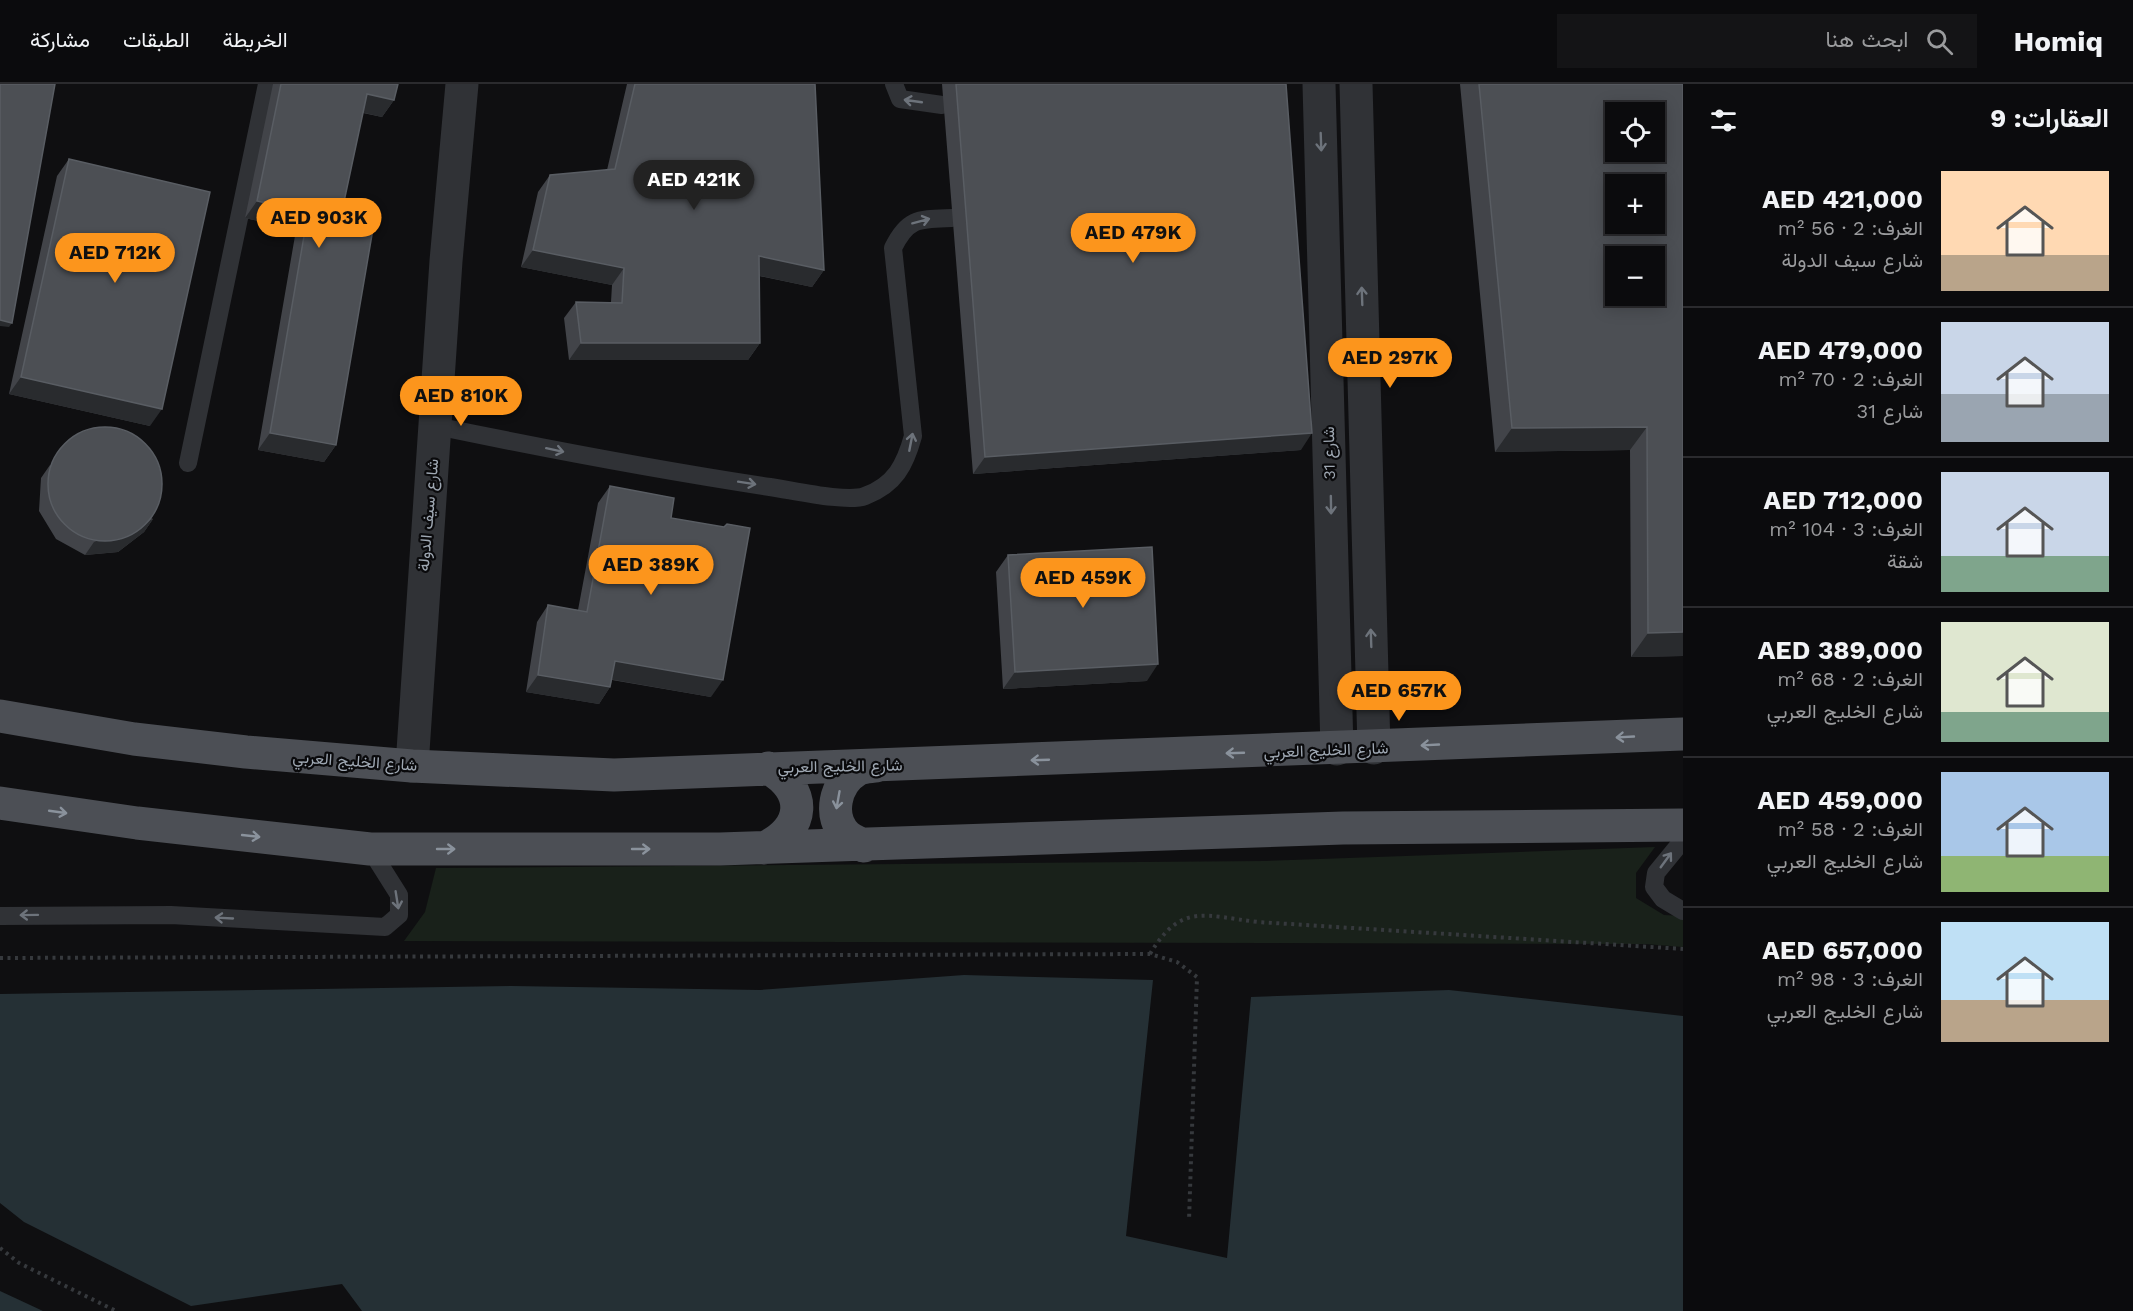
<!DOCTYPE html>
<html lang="ar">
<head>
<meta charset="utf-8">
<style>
	:root { --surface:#0b0b0d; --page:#141416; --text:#f1f3f6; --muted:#9a9b9d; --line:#2b2b2e; --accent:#fc951c }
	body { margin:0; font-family:"Work Sans",Vazirmatn,sans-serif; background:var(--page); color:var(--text); direction:rtl; height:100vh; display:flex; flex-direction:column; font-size:22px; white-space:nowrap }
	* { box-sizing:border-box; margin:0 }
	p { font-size:20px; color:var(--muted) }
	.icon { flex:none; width:33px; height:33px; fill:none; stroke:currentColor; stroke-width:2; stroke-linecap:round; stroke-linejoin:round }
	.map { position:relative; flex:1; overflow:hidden; direction:ltr }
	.details { display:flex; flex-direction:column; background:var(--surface); width:450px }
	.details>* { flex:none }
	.controls { position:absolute; left:1605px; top:18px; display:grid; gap:12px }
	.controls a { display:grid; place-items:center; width:60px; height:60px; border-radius:0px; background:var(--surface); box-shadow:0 3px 15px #0003,0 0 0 2px var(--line); font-size:30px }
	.price { position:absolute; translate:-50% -51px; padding:0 14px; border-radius:21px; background:var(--accent); color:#111; font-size:20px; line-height:39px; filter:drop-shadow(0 2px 3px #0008) }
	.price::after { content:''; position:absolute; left:50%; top:36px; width:18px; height:14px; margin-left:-9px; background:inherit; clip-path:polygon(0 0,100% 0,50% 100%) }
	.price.current { background:#222; color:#fff }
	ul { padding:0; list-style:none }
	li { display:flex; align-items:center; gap:18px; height:150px; padding:0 24px }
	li+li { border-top:2px solid var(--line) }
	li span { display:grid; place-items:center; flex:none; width:168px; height:120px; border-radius:0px; color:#555 }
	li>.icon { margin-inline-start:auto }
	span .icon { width:72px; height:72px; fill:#fffc; stroke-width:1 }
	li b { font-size:26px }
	h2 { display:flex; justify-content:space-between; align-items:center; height:72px; padding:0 24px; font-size:26px }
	header { display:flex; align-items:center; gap:36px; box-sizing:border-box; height:84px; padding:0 30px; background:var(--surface); border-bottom:2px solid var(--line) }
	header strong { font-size:28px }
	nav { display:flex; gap:33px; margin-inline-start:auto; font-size:21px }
	.search { width:420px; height:54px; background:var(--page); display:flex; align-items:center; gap:15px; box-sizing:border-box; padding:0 21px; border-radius:0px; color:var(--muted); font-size:22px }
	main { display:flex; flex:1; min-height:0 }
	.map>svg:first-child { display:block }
	.green { fill:#19211a }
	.water { fill:#253035 }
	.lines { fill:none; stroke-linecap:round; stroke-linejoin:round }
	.path { stroke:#36393d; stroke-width:4; stroke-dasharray:3 4.5; stroke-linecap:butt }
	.lane { stroke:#303236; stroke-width:18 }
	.street { stroke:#303236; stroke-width:33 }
	.primary { stroke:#4c4f55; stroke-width:33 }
	.wall { fill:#424449 }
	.shaded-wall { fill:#292b2e }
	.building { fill:#4c4f54; stroke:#595d63; stroke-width:1.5; fill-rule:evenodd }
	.oneway { stroke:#6d737b }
	.oneway2 { stroke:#8a929c }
	.labels { text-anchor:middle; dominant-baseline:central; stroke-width:4.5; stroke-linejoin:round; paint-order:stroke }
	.street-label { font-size:16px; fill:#9fa8b3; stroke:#0a0a0c }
</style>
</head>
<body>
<header>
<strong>Homiq</strong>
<div class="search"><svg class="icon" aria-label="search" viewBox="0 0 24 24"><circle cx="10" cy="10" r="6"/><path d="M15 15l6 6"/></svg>ابحث هنا</div>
<nav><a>الخريطة</a><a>الطبقات</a><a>مشاركة</a></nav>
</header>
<main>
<section class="details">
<h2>العقارات: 9<svg class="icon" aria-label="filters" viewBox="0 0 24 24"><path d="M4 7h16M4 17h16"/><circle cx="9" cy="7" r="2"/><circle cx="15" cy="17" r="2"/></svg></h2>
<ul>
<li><span style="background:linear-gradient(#ffd9b3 70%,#b9a48a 0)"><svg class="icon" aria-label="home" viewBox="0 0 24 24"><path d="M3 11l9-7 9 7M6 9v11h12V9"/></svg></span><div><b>AED 421,000</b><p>الغرف: 2 · 56 m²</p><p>شارع سيف الدولة</p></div></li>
<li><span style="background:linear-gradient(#c9d6e8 60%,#9aa5b1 0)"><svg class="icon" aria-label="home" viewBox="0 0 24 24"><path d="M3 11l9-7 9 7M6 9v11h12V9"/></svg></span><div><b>AED 479,000</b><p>الغرف: 2 · 70 m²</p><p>شارع 31</p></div></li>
<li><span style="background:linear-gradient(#c9d6e8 70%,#7fa58c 0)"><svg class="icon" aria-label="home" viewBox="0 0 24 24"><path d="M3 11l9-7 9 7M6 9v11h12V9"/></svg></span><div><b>AED 712,000</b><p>الغرف: 3 · 104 m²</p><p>شقة</p></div></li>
<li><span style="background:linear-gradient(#dfe7d0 75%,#7fa58c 0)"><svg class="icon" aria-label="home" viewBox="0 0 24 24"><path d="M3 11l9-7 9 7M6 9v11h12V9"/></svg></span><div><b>AED 389,000</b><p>الغرف: 2 · 68 m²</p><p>شارع الخليج العربي</p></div></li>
<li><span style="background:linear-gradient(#a9c7e8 70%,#8fb573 0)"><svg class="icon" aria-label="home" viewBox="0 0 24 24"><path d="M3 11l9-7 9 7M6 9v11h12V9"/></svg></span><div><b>AED 459,000</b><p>الغرف: 2 · 58 m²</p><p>شارع الخليج العربي</p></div></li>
<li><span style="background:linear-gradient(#bfe0f5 65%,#b9a48a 0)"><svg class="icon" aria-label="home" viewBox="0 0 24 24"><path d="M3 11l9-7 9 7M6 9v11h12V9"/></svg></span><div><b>AED 657,000</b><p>الغرف: 3 · 98 m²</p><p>شارع الخليج العربي</p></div></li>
</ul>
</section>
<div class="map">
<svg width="1683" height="1227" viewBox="0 0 1683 1227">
	<rect width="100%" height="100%" fill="#0f0f11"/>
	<path class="green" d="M1655,763L1636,789V814L1664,831L1683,832V863L1645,860L404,857L425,828L436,784L1265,777Z"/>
	<path class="water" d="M964,891L1153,896L1126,1152L1227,1174L1251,913L1449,906L1683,932V1227H362L342,1200L191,1222L24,1138L0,1119V910L512,902L760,906Z
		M0,1207L43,1227H0Z"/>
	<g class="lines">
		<path class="path" d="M1150,870C1181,818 1205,832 1258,838L1683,865
			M0,874L1150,870L1177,878L1197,893L1189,1137
			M0,1164L19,1179L116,1227"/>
		<path class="lane" d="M894,0L900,15L942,21
			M436,342C547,365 658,386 770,403C792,406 847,419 865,412C895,401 905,381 913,352L893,164C908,133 920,135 952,134
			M188,379L267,0
			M1683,756L1656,789L1654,803L1663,815L1683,827
			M0,832L171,831L385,843L399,831V811L370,765"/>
		<path class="street" d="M1319,0L1337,665
			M1356,0L1374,664
			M412,682L446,177L462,0"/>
		<path class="primary" d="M0,632L134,655L246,668L412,682L614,691L1683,650
			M0,719L137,739L370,765H720L1343,744L1683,741
			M864,762C859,759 852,756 847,752C827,733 835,699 857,686C862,683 870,683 876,682
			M764,764C806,745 808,706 768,684"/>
	</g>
	<path class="wall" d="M273,0H398L394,16L382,33L363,29L342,127L336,361L324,378L258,366L296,146L245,134Z
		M627,0H815L824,186L812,203L759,192L760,259L748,276H569L564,234L576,218H611L612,201L521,183L538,108L550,91L607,86Z
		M942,0H1286L1301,366L973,390Z
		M1460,0H1683V572L1631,573L1630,366L1495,368Z
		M69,75L150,342L9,310L57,92Z
		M50,381L153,435L144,448L118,468L85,471L56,455L39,427L41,394Z
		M610,402L671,434L711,613L612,596L610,603L599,620L526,608L537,538L548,521L578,526L598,419Z
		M1008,471L1147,597L1003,605L996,488Z"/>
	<path class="shaded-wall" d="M367,10L394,16L382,33L356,27Z
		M257,117L308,129L296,146L245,134Z
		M533,166L624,184L612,201L521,183Z
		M759,172L824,186L812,203L747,189Z
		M0,236L12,239L9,243L0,242Z
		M581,259H760L748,276H569Z
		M21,293L162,325L150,342L9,310Z
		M1647,343L1630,366L1495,368L1512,344Z
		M270,349L336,361L324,378L258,366Z
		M1312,349L1301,366L973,390L985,373Z
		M153,435L144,448L118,468L85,471L94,458Z
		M1683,548V572L1631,573L1648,549Z
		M615,577L723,596L711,613L603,594Z
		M1158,580L1147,597L1003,605L1015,588Z
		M538,591L610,603L599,620L526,608Z"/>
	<path class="building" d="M0,0H55L12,239L0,236Z
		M281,0H398L394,16L367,10L342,127L375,133L336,361L270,349L308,129L257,117Z
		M635,0H815L824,186L759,172L760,259H581L576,218L622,219L624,184L533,166L550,91L615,85Z
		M956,0H1286L1312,349L985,373Z
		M1479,0H1683V548L1648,549L1647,343L1512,344ZM1616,28H1654V68H1616ZM1616,100H1654V140H1616ZM1616,172H1654V212H1616Z
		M69,75L210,108L162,325L21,293Z
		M48 400a57 57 0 1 1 114 0a57 57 0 1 1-114 0Z
		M610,402L674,414L671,434L724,443L727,440L750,444L723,596L615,577L610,603L538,591L548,521L587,528Z
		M1152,463L1158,580L1015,588L1008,471Z"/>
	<defs><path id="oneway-shaft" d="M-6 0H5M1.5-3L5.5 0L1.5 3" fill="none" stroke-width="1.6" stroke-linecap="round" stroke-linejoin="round" transform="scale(1.5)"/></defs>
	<g class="oneway">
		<use href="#oneway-shaft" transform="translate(913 17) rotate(-172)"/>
		<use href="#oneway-shaft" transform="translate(1321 58) rotate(88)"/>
		<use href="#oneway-shaft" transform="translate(921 137) rotate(-15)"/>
		<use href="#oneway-shaft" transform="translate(1362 212) rotate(-92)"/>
		<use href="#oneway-shaft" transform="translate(911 358) rotate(-79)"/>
		<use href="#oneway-shaft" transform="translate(555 366) rotate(12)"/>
		<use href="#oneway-shaft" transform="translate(747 399) rotate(9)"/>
		<use href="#oneway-shaft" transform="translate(1331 421) rotate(89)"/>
		<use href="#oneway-shaft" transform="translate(1371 554) rotate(-92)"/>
		<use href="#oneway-shaft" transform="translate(1666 776) rotate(-54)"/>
		<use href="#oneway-shaft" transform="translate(397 816) rotate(81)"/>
		<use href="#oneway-shaft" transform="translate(29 831) rotate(179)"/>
		<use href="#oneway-shaft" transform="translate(224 834) rotate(-177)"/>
	</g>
	<g class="oneway2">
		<use href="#oneway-shaft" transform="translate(1625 653) rotate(177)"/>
		<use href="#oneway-shaft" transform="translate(1430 661) rotate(177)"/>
		<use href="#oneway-shaft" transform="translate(1235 669) rotate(178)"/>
		<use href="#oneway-shaft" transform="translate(1040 676) rotate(178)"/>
		<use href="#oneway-shaft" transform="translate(838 716) rotate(100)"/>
		<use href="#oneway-shaft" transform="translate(58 728) rotate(8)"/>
		<use href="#oneway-shaft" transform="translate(251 752) rotate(6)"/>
		<use href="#oneway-shaft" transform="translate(446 765)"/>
		<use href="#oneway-shaft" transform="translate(641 765)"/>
	</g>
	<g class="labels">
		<g class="street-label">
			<text transform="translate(1329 369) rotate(-91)">شارع 31</text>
			<text transform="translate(428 431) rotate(-85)">شارع سيف الدولة</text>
			<text transform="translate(1326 666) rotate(-2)">شارع الخليج العربي</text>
			<text transform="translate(355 677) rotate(4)">شارع الخليج العربي</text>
			<text transform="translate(840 682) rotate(-1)">شارع الخليج العربي</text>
		</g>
	</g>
</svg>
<div class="controls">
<a><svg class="icon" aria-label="locate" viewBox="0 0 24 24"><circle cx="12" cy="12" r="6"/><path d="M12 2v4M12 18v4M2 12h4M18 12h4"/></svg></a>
<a>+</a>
<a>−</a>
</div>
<b class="price current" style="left:694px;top:127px">AED 421K</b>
<b class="price" style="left:319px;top:165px">AED 903K</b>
<b class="price" style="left:1133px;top:180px">AED 479K</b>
<b class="price" style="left:115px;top:200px">AED 712K</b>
<b class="price" style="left:1390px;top:305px">AED 297K</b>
<b class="price" style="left:461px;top:343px">AED 810K</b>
<b class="price" style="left:651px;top:512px">AED 389K</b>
<b class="price" style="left:1083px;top:525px">AED 459K</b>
<b class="price" style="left:1399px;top:638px">AED 657K</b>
</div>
</main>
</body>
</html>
